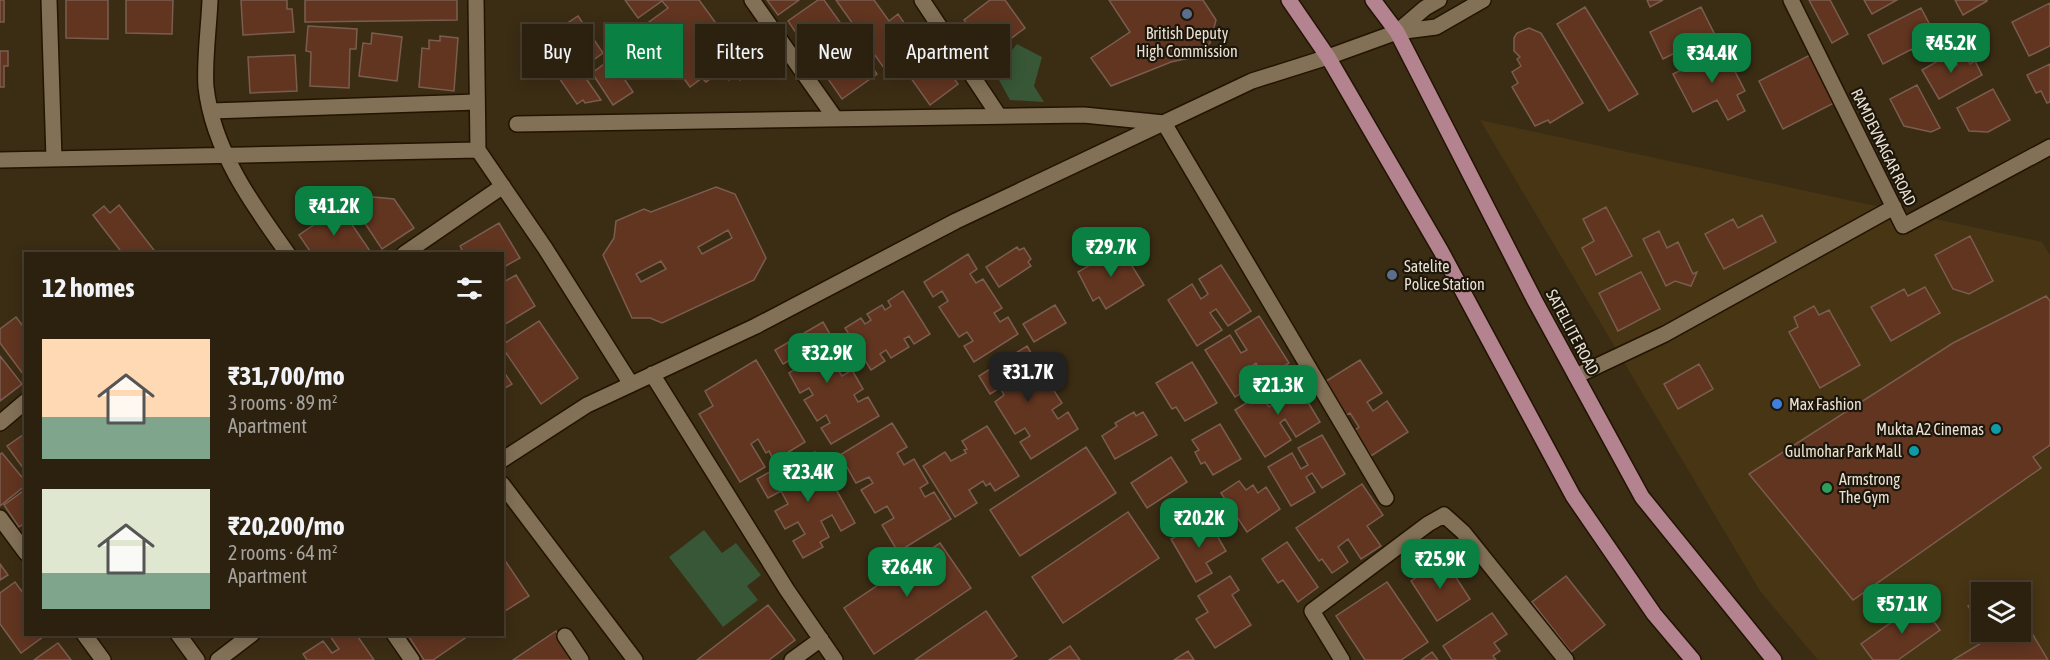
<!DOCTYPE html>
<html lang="en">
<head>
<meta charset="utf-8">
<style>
	:root { --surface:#2c210f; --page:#382e1d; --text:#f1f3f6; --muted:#a6a39e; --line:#483e2f; --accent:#0b8043 }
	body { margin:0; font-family:"Asap Condensed",sans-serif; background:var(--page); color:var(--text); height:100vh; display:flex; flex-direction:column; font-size:22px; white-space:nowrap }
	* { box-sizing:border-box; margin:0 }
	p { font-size:20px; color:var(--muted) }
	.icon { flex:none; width:33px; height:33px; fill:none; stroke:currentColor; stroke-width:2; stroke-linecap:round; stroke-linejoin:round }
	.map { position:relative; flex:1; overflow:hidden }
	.drawer { position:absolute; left:24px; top:252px; width:480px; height:384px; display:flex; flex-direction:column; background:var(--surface); border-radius:0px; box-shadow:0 3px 15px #0003,0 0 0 2px var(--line) }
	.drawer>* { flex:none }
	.hud { position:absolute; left:522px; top:24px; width:570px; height:54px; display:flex; gap:12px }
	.controls { position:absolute; left:1971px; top:582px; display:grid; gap:12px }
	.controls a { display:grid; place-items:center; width:60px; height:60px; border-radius:0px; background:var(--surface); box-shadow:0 3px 15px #0003,0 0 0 2px var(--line); font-size:30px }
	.price { position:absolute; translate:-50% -51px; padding:0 14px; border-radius:12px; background:var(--accent); color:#fff; font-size:20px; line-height:39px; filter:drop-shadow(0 2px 3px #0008) }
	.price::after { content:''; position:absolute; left:50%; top:36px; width:18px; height:14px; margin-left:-9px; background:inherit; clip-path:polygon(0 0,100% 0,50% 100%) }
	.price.selected { background:#222; color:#fff }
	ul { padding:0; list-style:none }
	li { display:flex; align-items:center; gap:18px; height:150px; padding:0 18px }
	li span { display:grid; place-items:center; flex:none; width:168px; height:120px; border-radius:0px; color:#555 }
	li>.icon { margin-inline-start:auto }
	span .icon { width:72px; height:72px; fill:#fffc; stroke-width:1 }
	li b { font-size:26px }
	h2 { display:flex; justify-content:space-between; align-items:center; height:72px; padding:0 18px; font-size:26px }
	.chip { padding:0 21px; border-radius:0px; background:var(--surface); box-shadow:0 3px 15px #0003,0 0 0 2px var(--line); font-size:21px; line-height:54px }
	.chip.selected { background:var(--accent); color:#fff }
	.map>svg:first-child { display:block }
	.built { fill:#473514; fill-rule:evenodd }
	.green { fill:#375736 }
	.building { fill:#613520; stroke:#7b5d50; stroke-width:1.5; fill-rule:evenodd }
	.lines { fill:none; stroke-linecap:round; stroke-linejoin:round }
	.minor-casing { stroke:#221400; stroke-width:18 }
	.major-casing { stroke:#221400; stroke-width:18 }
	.minor { stroke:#827157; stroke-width:15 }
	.major { stroke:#b48390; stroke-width:15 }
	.service-dot { fill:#5c6f8a; stroke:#1d160b; stroke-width:2 }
	.shop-dot { fill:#3f7fe0; stroke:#1d160b; stroke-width:2 }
	.culture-dot { fill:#0f9aa8; stroke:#1d160b; stroke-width:2 }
	.leisure-dot { fill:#2e9e5b; stroke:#1d160b; stroke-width:2 }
	.labels { text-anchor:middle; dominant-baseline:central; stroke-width:4.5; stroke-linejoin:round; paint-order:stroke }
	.poi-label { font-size:16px; fill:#ebe1d3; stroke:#1d160b; text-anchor:start }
	.street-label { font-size:16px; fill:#ebe1d3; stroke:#1d160b }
</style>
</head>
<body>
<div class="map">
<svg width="2050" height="660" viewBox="0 0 2050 660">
	<rect width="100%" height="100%" fill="#3b2c14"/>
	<path class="built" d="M1480,120L2042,242L2050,255V660H1818L1760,591ZM1982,592H2020V632H1982Z"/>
	<path class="green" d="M1017,44L1042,57L1034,86L1044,102L1010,100L994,71Z
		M704,530L722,553L736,543L761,575L747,586L758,600L723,627L669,557Z"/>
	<path class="building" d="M0,0H4V22H0Z
		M66,0H108V39L66,38Z
		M126,0H173L172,34L126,33Z
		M241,0H287V9H292L294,32L243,35Z
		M305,0H457V20L305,22Z
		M625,0H699L751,71L740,80L736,75L729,80L724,72L719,75L718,73L706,82L702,78L690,87L645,25L668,8L662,1L638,18Z
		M767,0H799L778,15Z
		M818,0H824L877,74L842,99L824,73L833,66L814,39L805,46L788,21Z
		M836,0H874L889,21L898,14L919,44L884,68Z
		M990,0H1005L1025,28L990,54L964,20Z
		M1109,0H1203L1216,20L1210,43L1198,56L1171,62L1111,86L1091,58L1130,32Z
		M1647,0H1663L1650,7Z
		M1809,0H1830L1848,34L1832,43Z
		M1864,0H1897L1872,14Z
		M1955,0H1987V1L1963,15Z
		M2050,3V46L2029,56L2012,22Z
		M1585,7L1638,94L1609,111L1557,24Z
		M1701,7L1714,33L1663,59L1650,32Z
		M1921,8L1939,42L1915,55L1912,49L1883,64L1868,35Z
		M578,16L603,53L585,66L560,28Z
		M308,26L357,29L356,49H350L349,88L310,86L311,52L306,51Z
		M1529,28L1541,33L1583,103L1550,123L1548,120L1535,126L1512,87L1518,83L1512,72L1521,66L1517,59L1520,57L1514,51V38L1517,33Z
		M372,33L402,37L397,81L359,76L363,43L371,44Z
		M555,34L601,100L585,103L583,100L577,104L537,46Z
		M440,36L458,38L454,91L419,87L422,48L429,49V40L440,41Z
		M931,47L958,84L930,105L903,67Z
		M1723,48L1745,91L1737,95L1745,111L1728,120L1717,100L1693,112L1673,74Z
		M1961,49L1970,64L1975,61L1982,75L1939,99L1922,70L1943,58L1950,69L1957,65L1951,54Z
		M0,51H8V66H4V87H0Z
		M1814,53L1838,101L1783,129L1759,81Z
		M295,55L297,91L250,93L248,57Z
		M611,59L633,92L613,105L592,73Z
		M2050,64V102L2047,103L2041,91L2036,93L2027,75Z
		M1917,85L1940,128L1931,132L1904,126L1890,99Z
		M1993,89L2010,120L1988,132L1969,131L1957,108Z
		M716,187L735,194L766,258L754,280L662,323L650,318H632L603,255L614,238L616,221L644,209L651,212ZM728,230L732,238L702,254L698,247ZM661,261L666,269L641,282L636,274Z
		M353,195L394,199L414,228L382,249L348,198Z
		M119,205L157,254H123L93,215L104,206L110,213Z
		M340,207L372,254H312L299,235Z
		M1606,207L1632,256L1596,275L1582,248L1594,241L1583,219Z
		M1762,215L1776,242L1724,269L1705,234L1733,219L1738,228Z
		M499,223L520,258L502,268V254H464L460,246Z
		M1659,231L1667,248L1678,242L1693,274L1697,272L1691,286L1675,281L1666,286L1643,239Z
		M1970,236L1993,281L1969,294L1953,289L1935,255Z
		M1017,247L1019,250L1024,248L1031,259L1028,262L1031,266L999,287L986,267Z
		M1120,247L1144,285L1106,309L1099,297L1093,301L1078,272Z
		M968,254L977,269L970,274L976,283L983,279L1002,308L994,313L1000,322L1008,317L1018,334L974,362L964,346L973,341L967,332L959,337L939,307L948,301L942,291L933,297L924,282Z
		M1221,265L1251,311L1228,326L1216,309L1210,313L1222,330L1197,346L1168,300L1192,284L1201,299L1208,294L1199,279Z
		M1641,272L1660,309L1618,331L1599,293Z
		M516,275L535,306L502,326V283Z
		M1925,287L1940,313L1891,341L1871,307L1904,289L1908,296Z
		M903,291L930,334L914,344L909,336L904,339L909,347L891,358L886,350L880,354L885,361L871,370L845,328L861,318L865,324L871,320L867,314L882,305L885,310L891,306L888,301Z
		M2046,296L2050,301V445L2033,457L2041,468L1853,600L1749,474L1953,343Z
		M1055,305L1066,323L1034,342L1023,324Z
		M1814,306L1819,315L1829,310L1860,365L1820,388L1789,332L1798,327L1794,317Z
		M1259,316L1289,363L1265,378L1256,363L1250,367L1259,381L1235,397L1205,350L1230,335L1241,353L1247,350L1235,331Z
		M16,317L26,330V378L0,343V329Z
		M539,321L578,378L541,404L502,347V345Z
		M823,322L830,334L819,341L824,349L835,342L846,361L836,367L842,376L852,370L863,389L854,395L858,402L868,397L879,416L831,444L821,428L830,423L826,415L817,421L804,400L813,395L809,388L800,393L789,373L798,367L792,359L783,364L775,350Z
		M1027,346L1037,363L1027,370L1032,378L1042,372L1062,403L1052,410L1058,419L1068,412L1078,429L1031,459L1020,442L1030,436L1025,428L1015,434L995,402L1004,395L1000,388L990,394L979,376Z
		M0,356L22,384L0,401Z
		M756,360L805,442L774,461L769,451L766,453L758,439L751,444L765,467L740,482L699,414L713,406L705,391Z
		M1360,360L1382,393L1367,402L1373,411L1387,401L1408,432L1371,456L1354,431L1359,427L1350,413L1345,416L1323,383Z
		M1192,362L1217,403L1185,421L1176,407L1172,409L1156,383Z
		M1699,364L1713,389L1678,409L1664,384Z
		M502,369L512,384L502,390Z
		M1291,374L1320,422L1296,437L1285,419L1280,423L1291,440L1265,457L1235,410L1260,394L1269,407L1275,402L1267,390Z
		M1134,412L1136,416L1143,412L1157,435L1115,459L1102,436L1117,426L1115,423Z
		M892,423L907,447L897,453L904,465L914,459L928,483L920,488L925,497L934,492L951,519L898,552L882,525L894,518L887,506L875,513L861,490L873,483L869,477L856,483L840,455Z
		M1220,424L1241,459L1213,475L1205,462L1201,464L1195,452L1199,450L1192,440Z
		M987,426L1019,476L995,491L990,483L986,486L983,481L969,490L977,503L955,517L923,466L945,452L951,461L966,453L964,450L967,449L962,441Z
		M26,433V472L7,446Z
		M1322,435L1345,474L1322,488L1312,473L1306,477L1315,492L1291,506L1268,467L1292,453L1301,469L1308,465L1298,448Z
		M1086,447L1116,493L1020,556L990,510Z
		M815,452L855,523L841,531L832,515L821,521L829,537L820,542L823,547L803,558L793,541L805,534L798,522L785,529L775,511L788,504L781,491L768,498L757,479L775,469L778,474L786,469L794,482L807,474L799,461Z
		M2,453L26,482V485L0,506V454Z
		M1171,457L1187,482L1147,508L1131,483Z
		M1239,481L1246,490L1253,485L1258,493L1266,487L1280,509L1247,532L1221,493Z
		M1362,484L1383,515L1367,526L1381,546L1361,559L1348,539L1338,547L1348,562L1332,573L1322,559L1319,561L1296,528Z
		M26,489V522L19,527L4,505Z
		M1128,512L1159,558L1063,623L1032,577Z
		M1208,520L1226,551L1206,563L1212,573L1196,582L1171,539Z
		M1287,542L1318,587L1298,602L1283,580L1278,583L1262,559Z
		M940,543L971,588L874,654L844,608Z
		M1444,559L1470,599L1437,621L1411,581Z
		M506,562L529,596L502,613V564Z
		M0,564L8,575L0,580Z
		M1230,576L1239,590L1232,595L1251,625L1215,648L1196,619L1208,612L1198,596Z
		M1566,576L1605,625L1571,652L1532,602Z
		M15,582L26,597V634H47L21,653L0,624V593Z
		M1387,582L1428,642L1401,660H1365L1336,616Z
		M1982,598V628L1968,606Z
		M1920,602L1940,630L1898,660H1873L1861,644Z
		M768,605L795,640L769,660H697Z
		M986,611L1017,656L1011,660H915Z
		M1492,613L1507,634L1494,643L1500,651L1493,656L1496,660H1452L1443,646Z
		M2024,620L2048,660H1953L1988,639L1984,632H2020V622Z
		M556,631L575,660H513Z
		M332,634H356L374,660H307L303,654L323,641L332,653L339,649L330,636Z
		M407,634H471L433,660H424Z
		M58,643L71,660H34Z
		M1070,646L1080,660H1049Z
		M1188,651L1194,660H1174Z
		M1432,652L1438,660H1421Z"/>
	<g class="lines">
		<g class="minor-casing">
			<path id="minor" d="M49,0L54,159
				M210,0C209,26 204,62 206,87C213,150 252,204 288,254
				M476,0L478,150L545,248L631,384
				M752,0L835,118
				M922,0L999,116
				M1791,0L1903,226L2050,147
				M1397,32L1425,8L1439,0
				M211,111L477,102
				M517,124L1084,115L1164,123L1386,498
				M0,160L478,150
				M404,254L503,186
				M652,374L787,590L835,660
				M1576,376L1665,334L1894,207
				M0,423L26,401
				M502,460L587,405L756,326L956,221L1252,81L1328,57L1397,32L1436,27L1483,0
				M502,484L635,660
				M0,518L26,553
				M84,634L103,660
				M178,634L197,660
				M394,634L412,660
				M565,636L581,660
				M218,660L252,634
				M792,660L821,639
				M1342,660L1312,611L1428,524L1444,515L1463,532L1566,660"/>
		</g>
		<g class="major-casing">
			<path id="major" d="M1289,0L1328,57L1441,251L1573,496L1654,614L1693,660
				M1373,0L1397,32L1535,301L1642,497L1774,660"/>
		</g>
		<use href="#minor" class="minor"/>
		<use href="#major" class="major"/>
	</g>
	<g class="service-dot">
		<circle cx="1187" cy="14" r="6"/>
		<circle cx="1392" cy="275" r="6"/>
	</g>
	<circle class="shop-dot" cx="1777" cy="404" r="6"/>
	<g class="culture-dot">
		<circle cx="1996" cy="429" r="6"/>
		<circle cx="1914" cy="451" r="6"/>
	</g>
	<circle class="leisure-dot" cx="1827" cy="488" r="6"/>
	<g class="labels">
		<g class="poi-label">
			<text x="1187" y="33" text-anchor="middle">British Deputy<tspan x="1187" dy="18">High Commission</tspan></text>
			<text x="1404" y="266">Satelite<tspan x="1404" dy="18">Police Station</tspan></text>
			<text x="1789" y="404">Max Fashion</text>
			<text x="1984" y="429" text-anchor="end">Mukta A2 Cinemas</text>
			<text x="1902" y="451" text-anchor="end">Gulmohar Park Mall</text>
			<text x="1839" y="479">Armstrong<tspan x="1839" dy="18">The Gym</tspan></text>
		</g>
		<g class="street-label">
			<text transform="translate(1884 147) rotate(64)">RAMDEVNAGAR ROAD</text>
			<text transform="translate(1573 332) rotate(62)">SATELLITE ROAD</text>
		</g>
	</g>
</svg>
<div class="controls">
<a><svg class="icon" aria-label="layers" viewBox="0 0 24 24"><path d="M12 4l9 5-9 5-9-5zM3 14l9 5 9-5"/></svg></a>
</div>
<b class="price" style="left:1951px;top:74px">₹45.2K</b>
<b class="price" style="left:1712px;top:84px">₹34.4K</b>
<b class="price" style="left:334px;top:237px">₹41.2K</b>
<b class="price" style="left:1111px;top:278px">₹29.7K</b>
<b class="price" style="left:827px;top:384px">₹32.9K</b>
<b class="price selected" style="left:1028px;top:403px">₹31.7K</b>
<b class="price" style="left:1278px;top:416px">₹21.3K</b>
<b class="price" style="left:808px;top:503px">₹23.4K</b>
<b class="price" style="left:1199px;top:549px">₹20.2K</b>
<b class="price" style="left:1440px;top:590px">₹25.9K</b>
<b class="price" style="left:907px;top:598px">₹26.4K</b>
<b class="price" style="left:1902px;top:635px">₹57.1K</b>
<div class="hud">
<a class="chip">Buy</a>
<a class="chip selected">Rent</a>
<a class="chip">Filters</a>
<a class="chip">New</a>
<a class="chip">Apartment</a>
</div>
<section class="drawer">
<h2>12 homes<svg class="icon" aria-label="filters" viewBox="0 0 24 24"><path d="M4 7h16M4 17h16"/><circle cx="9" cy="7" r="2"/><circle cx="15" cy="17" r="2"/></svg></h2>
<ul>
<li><span style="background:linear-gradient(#ffd9b3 65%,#7fa58c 0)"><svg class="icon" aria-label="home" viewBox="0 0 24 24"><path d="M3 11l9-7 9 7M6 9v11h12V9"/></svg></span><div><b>₹31,700/mo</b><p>3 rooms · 89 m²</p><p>Apartment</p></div></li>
<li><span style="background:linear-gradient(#dfe7d0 70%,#7fa58c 0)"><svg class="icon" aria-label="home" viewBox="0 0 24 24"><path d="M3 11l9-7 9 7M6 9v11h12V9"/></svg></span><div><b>₹20,200/mo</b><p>2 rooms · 64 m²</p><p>Apartment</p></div></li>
</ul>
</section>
</div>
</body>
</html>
